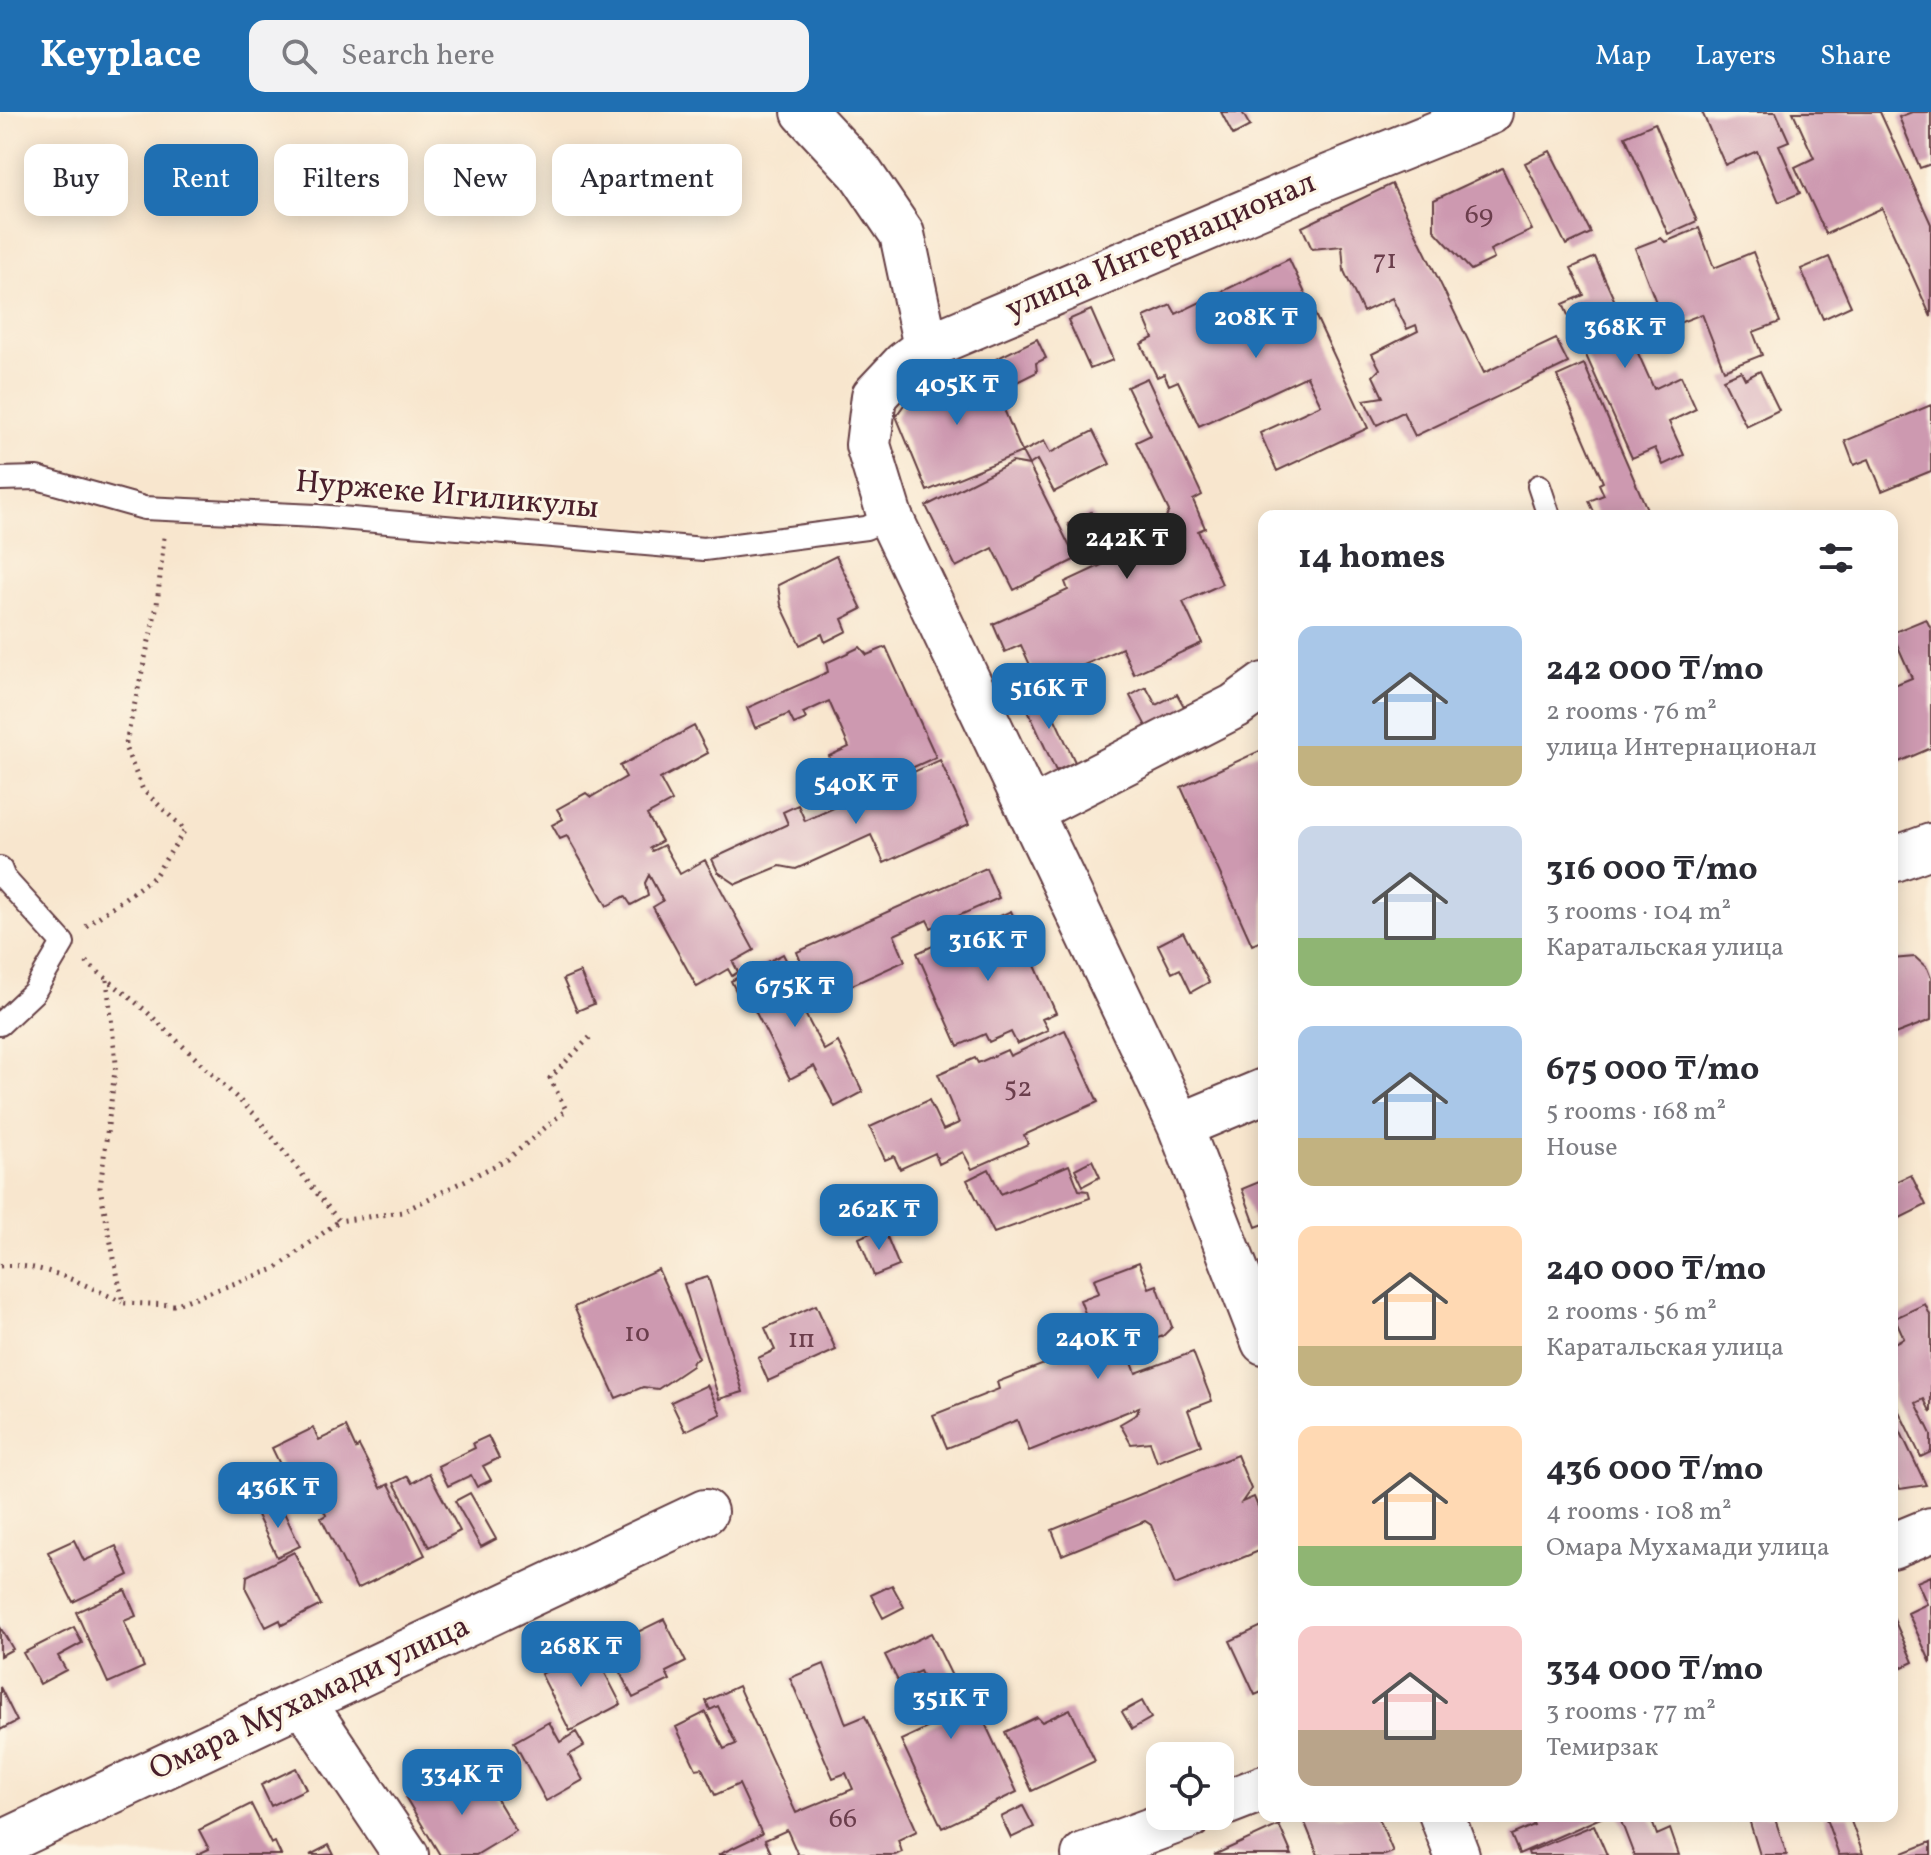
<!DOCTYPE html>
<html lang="en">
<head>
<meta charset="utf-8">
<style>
	:root { --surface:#fff; --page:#f2f2f3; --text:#2b2b33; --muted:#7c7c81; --accent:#1f6fb2 }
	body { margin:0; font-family:Vollkorn,serif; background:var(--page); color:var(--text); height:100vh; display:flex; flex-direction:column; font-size:30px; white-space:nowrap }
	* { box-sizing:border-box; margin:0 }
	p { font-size:26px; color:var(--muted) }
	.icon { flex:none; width:44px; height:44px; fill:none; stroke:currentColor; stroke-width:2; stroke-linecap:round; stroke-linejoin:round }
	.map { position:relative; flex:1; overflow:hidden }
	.sheet { position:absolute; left:1258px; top:398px; width:640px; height:1312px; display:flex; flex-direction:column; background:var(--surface); border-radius:16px; box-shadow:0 4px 20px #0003 }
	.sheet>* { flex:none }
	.hud { position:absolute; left:24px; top:32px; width:760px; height:72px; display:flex; gap:16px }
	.buttons { position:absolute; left:1146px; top:1630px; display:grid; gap:16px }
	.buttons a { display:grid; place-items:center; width:88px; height:88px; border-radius:16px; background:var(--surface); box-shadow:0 4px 20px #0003; font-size:40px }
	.price { position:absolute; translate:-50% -68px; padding:0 18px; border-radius:16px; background:var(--accent); color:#fff; font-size:26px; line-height:52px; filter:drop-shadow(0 2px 4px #0008) }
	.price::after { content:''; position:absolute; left:50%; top:48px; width:24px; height:18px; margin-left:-12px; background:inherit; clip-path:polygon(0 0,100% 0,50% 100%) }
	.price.current { background:#222; color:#fff }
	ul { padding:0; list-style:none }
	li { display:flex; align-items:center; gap:24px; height:200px; padding:0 40px }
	li span { display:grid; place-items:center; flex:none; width:224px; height:160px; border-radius:16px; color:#555 }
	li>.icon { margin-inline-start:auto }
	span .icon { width:96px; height:96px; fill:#fffc; stroke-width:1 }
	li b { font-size:34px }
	h2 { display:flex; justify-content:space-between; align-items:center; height:96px; padding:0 40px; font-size:34px }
	.chip { padding:0 28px; border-radius:16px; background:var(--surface); box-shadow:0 4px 20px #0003; font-size:28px; line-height:72px }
	.chip.current { background:var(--accent); color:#fff }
	header { display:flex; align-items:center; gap:48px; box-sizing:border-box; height:112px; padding:0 40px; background:var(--accent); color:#fff }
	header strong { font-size:38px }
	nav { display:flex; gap:44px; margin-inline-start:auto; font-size:28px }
	.search { width:560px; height:72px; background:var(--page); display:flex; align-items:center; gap:20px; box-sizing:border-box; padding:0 28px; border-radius:16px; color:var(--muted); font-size:30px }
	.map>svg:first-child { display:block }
	.building { fill:#cd99b0 }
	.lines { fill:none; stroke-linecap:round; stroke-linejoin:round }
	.service-casing { stroke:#643d43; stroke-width:26 }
	.minor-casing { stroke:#643d43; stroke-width:48 }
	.path { stroke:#643d43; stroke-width:5; stroke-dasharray:2 6; stroke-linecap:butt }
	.service { stroke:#fff; stroke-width:22 }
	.minor { stroke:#fff; stroke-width:44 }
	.labels { text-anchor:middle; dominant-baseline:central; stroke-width:6; stroke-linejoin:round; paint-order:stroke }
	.number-label { font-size:28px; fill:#6b3e4c }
	.street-label { font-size:32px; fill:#4a1f2b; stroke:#fcf5e5 }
</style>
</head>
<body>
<header>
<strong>Keyplace</strong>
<div class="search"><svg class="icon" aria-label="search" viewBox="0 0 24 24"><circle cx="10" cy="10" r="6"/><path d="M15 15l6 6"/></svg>Search here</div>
<nav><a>Map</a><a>Layers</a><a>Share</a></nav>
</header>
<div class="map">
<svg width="1931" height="1743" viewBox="0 0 1931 1743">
	<rect width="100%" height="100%" fill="#fcf5e5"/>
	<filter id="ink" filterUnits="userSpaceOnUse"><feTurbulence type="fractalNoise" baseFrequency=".0125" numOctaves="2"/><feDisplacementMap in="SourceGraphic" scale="16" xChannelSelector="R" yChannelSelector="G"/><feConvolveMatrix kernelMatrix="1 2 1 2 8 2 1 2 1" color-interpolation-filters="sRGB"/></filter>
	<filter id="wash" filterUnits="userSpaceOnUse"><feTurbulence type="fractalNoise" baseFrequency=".006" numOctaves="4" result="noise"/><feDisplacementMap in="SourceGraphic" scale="32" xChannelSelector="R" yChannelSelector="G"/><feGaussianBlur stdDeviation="1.8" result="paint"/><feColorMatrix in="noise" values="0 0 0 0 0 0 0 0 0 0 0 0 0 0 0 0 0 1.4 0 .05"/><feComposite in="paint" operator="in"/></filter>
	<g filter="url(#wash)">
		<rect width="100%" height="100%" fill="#f8e6ce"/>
		<g id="blocks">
			<path class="building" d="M1221,0H1242L1250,14L1233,23Z
				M1702,0H1776L1789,29L1779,33L1800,81L1779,90L1757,39L1725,53Z
				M1793,0H1880L1931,112V205L1882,96L1826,122L1795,55L1814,46Z
				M1912,0H1931V52L1920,56L1899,5Z
				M1655,11L1697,109L1668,122L1625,24Z
				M1550,39L1591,121L1566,133L1525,51Z
				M1502,56L1532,118L1490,138L1494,147L1471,158L1434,118V88Z
				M1392,72L1484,261L1556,227L1568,251L1415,324L1403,300L1377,313L1364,288L1383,285L1373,264L1380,257L1372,242L1418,219L1416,213L1407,217L1392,186L1363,200L1344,159L1342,134L1312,137L1302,115Z
				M1699,116L1714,156L1753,140L1780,210L1753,220L1762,243L1724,258L1702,202L1666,216L1635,136L1661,126L1665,130Z
				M1595,145L1654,277L1681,264L1696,297L1669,310L1684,343L1663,353L1655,336L1632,346L1563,192L1584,183L1571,156Z
				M1829,145L1851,194L1823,207L1801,157Z
				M1289,147L1368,316L1277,359L1260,321L1321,293L1307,264L1199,314L1178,269L1169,273L1164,262L1157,265L1141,232L1153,226L1144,205L1171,193L1176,202Z
				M1091,198L1113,248L1090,257L1068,208Z
				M1037,227L1046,246L1036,251L1037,260L1009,274L996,247Z
				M984,250L1022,340L927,379L896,304L914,279Z
				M1584,252L1650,404H1596L1589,389L1604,383L1599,372L1603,370L1557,264Z
				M1741,259L1745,267L1760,259L1779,298L1746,314L1723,267Z
				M1147,266L1202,383L1193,388L1205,416L1198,419L1222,472L1183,490L1202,531L1134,562L1122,536L1039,573L1021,533L1005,540L993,512L1068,478L1065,470L1142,434L1145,442L1176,429L1165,407L1169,399L1136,330L1151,323L1127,275Z
				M1931,293V359L1882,379L1869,347L1854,353L1845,329Z
				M1093,319L1110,352L1054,380L1037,348L1029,353L1022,340L1044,329L1050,341Z
				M1012,350L1029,353L1076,447L1014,478L993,436L956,455L926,394Z
				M1091,400L1111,441L1088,452L1068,412Z
				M836,444L862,497L842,507L847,519L825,530L822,522L800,533L781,493L778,473Z
				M1926,507L1931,517V636L1892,653V574L1912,566L1892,521Z
				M860,535L867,543L886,535L936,645L847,685L829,644L849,635L829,589L803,601L806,607L794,612L789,602L755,616L747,596L828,560L826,551Z
				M1146,575L1156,593L1177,582L1186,598L1148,618L1130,584Z
				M1042,579L1075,650L1056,659L1023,588Z
				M694,614L708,641L660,667L672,689L647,703L662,729L650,736L652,739L664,733L680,762L705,748L754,838L733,850L738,860L732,864L728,857L697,875L653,795L663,789L649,763L645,771L648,784L631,793L625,784L607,794L567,724L560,727L552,713L563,707L557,697L586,681L591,685L626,665L620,654Z
				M1264,637V828L1252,833L1181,675Z
				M940,648L969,712L884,751L871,723L796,757L780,754L736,772L718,760L712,747L788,712L783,700L798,693L805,709Z
				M986,756L999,786L931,816L927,808L894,823L905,849L804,895L793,871L807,865L797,840Z
				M1011,799L1056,901L1042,907L1048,918L1017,932L1011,920L989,930L985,922L958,934L917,841Z
				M1183,820L1209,870L1191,880L1180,857L1172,861L1158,833Z
				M783,842L796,867L789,871L824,938L838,930L863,980L835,995L814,954L790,967L751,891L744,895L731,869Z
				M1915,845L1927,856L1931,866V908L1892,923V847Z
				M580,860L594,892L577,899L563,867Z
				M1065,918L1098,990L1024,1023L1028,1032L972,1057L963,1040L939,1052L935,1041L900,1057L894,1044L885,1048L870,1015L929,988L943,1018L959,1011L938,962L975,946L978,951L1007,938L1010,944Z
				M1092,1048L1100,1065L1083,1074L1075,1057Z
				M1069,1053L1079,1078L1088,1079L1090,1086L994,1121L967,1068L989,1057L1001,1082Z
				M1911,1063L1926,1093L1892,1110V1072Z
				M1264,1068V1112L1256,1115L1242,1077Z
				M883,1115L899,1154L874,1164L859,1126Z
				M1139,1150L1149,1176L1157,1173L1172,1215L1163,1224L1127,1238L1136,1261L1193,1240L1212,1289L1188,1298L1201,1333L1157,1350L1150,1330L1131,1332L1120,1312L1137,1302L1139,1295L1029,1339L1017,1308L947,1336L933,1303L999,1277L997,1270L1097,1232L1080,1188L1099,1181L1094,1167Z
				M658,1157L699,1246L693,1249L692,1254L658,1277L643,1275L616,1286L574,1195Z
				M708,1165L743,1280L719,1287L684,1172Z
				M1925,1192L1931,1205V1301L1924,1287L1916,1291L1931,1322V1340L1921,1345L1892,1285V1232L1904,1226L1895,1206Z
				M816,1193L836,1238L768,1269L758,1246L775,1238L765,1216Z
				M707,1273L721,1302L685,1319L671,1290Z
				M1895,1308L1926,1373L1900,1377L1892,1360V1309Z
				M346,1315L356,1337L359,1334L381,1376L389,1372L425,1443L357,1477L321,1406L326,1403L306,1363L288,1369L272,1336L313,1316L319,1328Z
				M488,1324L499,1346L483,1354L491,1368L477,1375L471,1363L448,1374L438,1354L475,1336L473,1331Z
				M1237,1343L1251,1377L1242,1390L1254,1385L1264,1409V1437L1175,1473L1151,1413L1145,1409L1062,1443L1052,1418Z
				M429,1361L460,1419L429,1435L394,1371L408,1364L412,1371Z
				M470,1381L496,1427L481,1435L455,1389Z
				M279,1390L300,1434L277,1445L256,1401Z
				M74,1428L84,1449L116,1434L129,1463L73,1490L48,1440Z
				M294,1440L321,1493L282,1513L280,1508L266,1515L246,1477L247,1464Z
				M1931,1464V1551L1908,1501L1927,1492L1917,1470Z
				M892,1473L904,1495L883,1506L871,1483Z
				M125,1478L136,1504L124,1509L144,1555L108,1571L76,1500Z
				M1892,1503L1913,1550L1892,1560Z
				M664,1507L686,1550L666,1560L670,1568L633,1586L607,1535Z
				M1264,1513V1579L1255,1583L1230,1529Z
				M0,1515L13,1537L0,1544Z
				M74,1515L82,1531L58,1544L66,1558L40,1572L23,1541Z
				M931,1521L963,1587L967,1585L972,1595L976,1592L1017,1680L942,1716L901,1628L944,1608L920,1559L898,1569L885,1543Z
				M592,1536L621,1592L570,1619L541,1562Z
				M824,1552L846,1612L865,1604L917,1719L898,1728L902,1740L895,1743H798L787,1718L765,1728L772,1743H718L762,1722L739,1672L715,1683L702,1656L696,1657L676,1615L706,1600L724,1637L736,1632L718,1594L710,1598L706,1589L738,1574L796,1701L853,1677L846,1661L833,1666L790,1566Z
				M0,1575L17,1609L0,1618Z
				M1142,1589L1151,1606L1132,1617L1122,1600Z
				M1070,1597L1095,1649L1032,1679L1005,1620L1037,1605L1042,1610Z
				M549,1610L560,1630L576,1620L584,1634L569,1643L583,1668L546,1689L514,1630Z
				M296,1656L306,1677L271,1694L261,1673Z
				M463,1661L469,1670L482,1662L516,1719L476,1743H440L406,1686L431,1671L439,1685L452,1677L447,1670Z
				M251,1692L271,1732L275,1730L281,1743H196L209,1737L199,1718Z
				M1023,1694L1034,1715L1011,1726L1001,1705Z
				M1308,1704H1378L1393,1740L1385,1743H1318L1303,1706Z
				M1529,1704H1605L1519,1742L1511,1723L1534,1713Z
				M1619,1704H1650L1657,1723L1670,1717L1679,1743H1634Z
				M1748,1704H1774L1787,1743H1760Z
				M1825,1704H1849L1863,1742L1839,1743Z
				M1279,1713L1292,1743H1214Z
				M1594,1713L1607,1743H1529L1528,1740Z
				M1931,1730V1743H1898Z
				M329,1733L334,1743H310Z"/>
		</g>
	</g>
	<g filter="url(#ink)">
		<use href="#blocks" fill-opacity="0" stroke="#643d43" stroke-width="2"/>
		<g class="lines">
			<g class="service-casing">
				<path id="service" d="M0,367L37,366L144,396L317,404L704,437L866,416L890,405
					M1539,374L1549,404
					M0,756L4,766L63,831L34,880L0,912"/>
			</g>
			<g class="minor-casing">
				<path id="minor" d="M804,0L860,60L902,122L926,235
					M1030,699L1235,594L1264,573
					M1892,748L1931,734
					M1180,1014L1264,979
					M1264,1230L1180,1014L890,405L868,333L874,284L905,251L926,235L1319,69L1490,0
					M1892,1434L1931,1418
					M303,1590L406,1743
					M1220,1693L1264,1676
					M1442,1704L1457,1743
					M0,1732L705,1400
					M1084,1743L1190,1704"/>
			</g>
			<path class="path" d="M86,814L154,765L185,718L143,678L125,635L157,493L164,425
				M86,850L145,898L255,1003L339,1109L402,1100L508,1047L566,998L550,966L592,923
				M107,868L116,951L100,1076L123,1191L174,1193L275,1157L339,1109
				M0,1154C42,1150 85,1173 122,1190"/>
			<use href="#service" class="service"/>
			<use href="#minor" class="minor"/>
		</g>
	</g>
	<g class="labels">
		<g class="number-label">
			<text x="1479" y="103">69</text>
			<text x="1385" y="148">71</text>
			<text x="1018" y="976">52</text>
			<text x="637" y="1221">1о</text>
			<text x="801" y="1227">1п</text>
			<text x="843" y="1707">66</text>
		</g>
		<g class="street-label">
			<text transform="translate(1161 135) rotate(-23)">улица Интернационал</text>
			<text transform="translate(447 384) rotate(5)">Нуржеке Игиликулы</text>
			<text transform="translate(310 1587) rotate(-25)">Омара Мухамади улица</text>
		</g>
	</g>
</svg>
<div class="buttons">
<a><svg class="icon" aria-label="locate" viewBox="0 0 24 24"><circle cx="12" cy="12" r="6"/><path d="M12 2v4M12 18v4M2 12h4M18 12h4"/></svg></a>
</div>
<b class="price" style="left:1256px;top:248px">208K ₸</b>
<b class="price" style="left:1625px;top:258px">368K ₸</b>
<b class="price" style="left:957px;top:315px">405K ₸</b>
<b class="price current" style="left:1127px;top:469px">242K ₸</b>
<b class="price" style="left:1049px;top:619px">516K ₸</b>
<b class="price" style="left:856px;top:714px">540K ₸</b>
<b class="price" style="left:988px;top:871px">316K ₸</b>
<b class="price" style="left:795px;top:917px">675K ₸</b>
<b class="price" style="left:879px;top:1140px">262K ₸</b>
<b class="price" style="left:1098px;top:1269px">240K ₸</b>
<b class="price" style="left:278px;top:1418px">436K ₸</b>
<b class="price" style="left:581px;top:1577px">268K ₸</b>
<b class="price" style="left:951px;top:1629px">351K ₸</b>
<b class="price" style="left:462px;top:1705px">334K ₸</b>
<div class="hud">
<a class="chip">Buy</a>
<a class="chip current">Rent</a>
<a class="chip">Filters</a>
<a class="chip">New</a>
<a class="chip">Apartment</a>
</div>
<section class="sheet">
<h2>14 homes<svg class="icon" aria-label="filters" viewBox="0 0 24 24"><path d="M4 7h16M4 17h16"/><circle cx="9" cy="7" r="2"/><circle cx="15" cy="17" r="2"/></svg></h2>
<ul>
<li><span style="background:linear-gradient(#a9c7e8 75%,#c2b280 0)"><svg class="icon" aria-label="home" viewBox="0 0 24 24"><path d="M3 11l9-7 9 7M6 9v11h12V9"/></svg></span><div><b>242 000 ₸/mo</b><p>2 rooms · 76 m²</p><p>улица Интернационал</p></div></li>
<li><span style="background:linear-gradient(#c9d6e8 70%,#8fb573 0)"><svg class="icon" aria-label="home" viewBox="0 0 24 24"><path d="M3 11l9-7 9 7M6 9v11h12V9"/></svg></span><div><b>316 000 ₸/mo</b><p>3 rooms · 104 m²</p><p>Каратальская улица</p></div></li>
<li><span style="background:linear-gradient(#a9c7e8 70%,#c2b280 0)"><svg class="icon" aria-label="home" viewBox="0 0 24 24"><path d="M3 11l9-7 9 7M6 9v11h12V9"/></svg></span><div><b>675 000 ₸/mo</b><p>5 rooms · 168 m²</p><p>House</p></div></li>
<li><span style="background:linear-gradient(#ffd9b3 75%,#c2b280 0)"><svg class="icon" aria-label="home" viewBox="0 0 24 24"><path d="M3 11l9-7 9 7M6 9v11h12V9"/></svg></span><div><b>240 000 ₸/mo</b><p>2 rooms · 56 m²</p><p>Каратальская улица</p></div></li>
<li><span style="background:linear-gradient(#ffd9b3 75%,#8fb573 0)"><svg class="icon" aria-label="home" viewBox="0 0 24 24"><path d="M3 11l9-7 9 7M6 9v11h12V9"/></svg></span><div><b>436 000 ₸/mo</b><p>4 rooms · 108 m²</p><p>Омара Мухамади улица</p></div></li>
<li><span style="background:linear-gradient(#f6c9c9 65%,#b9a48a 0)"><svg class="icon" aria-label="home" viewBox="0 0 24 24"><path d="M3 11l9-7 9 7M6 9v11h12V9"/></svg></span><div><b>334 000 ₸/mo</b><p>3 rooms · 77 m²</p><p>Темирзак</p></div></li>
</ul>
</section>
</div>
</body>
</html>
